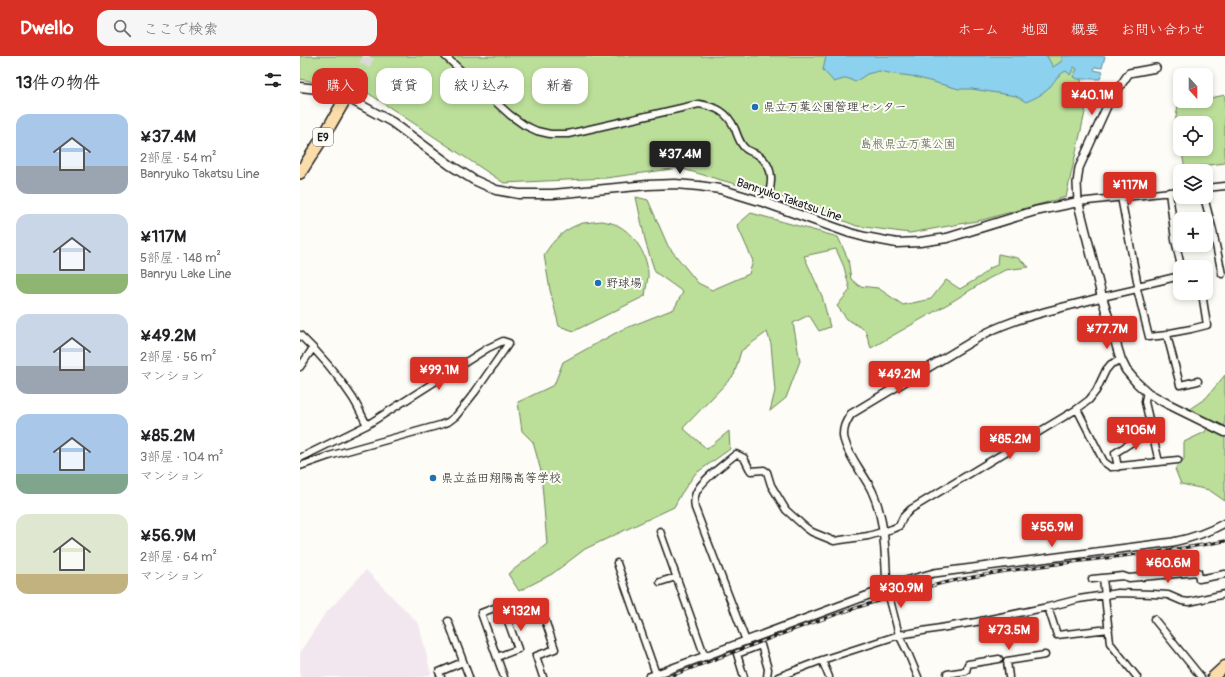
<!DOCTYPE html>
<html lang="ja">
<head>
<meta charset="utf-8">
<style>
	:root { --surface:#fff; --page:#f6f6f6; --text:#202124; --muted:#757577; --accent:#d93025 }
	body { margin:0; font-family:Pangolin,"Klee One",sans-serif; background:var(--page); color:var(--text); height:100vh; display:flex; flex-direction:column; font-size:15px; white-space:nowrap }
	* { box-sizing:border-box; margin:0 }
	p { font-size:13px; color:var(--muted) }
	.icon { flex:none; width:22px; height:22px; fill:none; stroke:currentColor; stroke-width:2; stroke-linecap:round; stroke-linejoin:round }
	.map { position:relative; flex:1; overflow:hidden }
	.side { display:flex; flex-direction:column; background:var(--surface); width:300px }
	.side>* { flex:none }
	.hud { position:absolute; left:12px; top:12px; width:380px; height:36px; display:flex; gap:8px }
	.needle { width:26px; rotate:159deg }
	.tools { position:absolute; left:873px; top:12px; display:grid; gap:8px }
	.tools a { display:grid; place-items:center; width:40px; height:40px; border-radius:8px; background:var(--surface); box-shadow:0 2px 6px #0003; font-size:20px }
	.price { position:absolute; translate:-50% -34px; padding:0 9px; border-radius:4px; background:var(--accent); color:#fff; font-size:13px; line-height:26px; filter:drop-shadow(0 1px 2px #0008) }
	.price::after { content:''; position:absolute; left:50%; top:24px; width:12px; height:9px; margin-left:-6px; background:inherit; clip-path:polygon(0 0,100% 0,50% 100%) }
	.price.selected { background:#222; color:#fff }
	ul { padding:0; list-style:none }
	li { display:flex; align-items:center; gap:12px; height:100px; padding:0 16px }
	li span { display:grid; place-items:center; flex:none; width:112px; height:80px; border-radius:12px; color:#555 }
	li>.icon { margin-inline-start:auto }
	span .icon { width:48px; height:48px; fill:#fffc; stroke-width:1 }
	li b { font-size:17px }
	h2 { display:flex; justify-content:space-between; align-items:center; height:48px; padding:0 16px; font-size:17px }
	.chip { padding:0 14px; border-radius:12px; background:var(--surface); box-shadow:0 2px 6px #0003; font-size:14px; line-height:36px }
	.chip.selected { background:var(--accent); color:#fff }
	header { display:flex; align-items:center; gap:24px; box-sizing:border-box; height:56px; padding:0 20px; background:var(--accent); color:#fff }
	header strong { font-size:19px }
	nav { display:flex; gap:22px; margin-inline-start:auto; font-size:14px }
	.search { width:280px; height:36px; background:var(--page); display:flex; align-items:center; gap:10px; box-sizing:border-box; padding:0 14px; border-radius:12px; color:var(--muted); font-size:15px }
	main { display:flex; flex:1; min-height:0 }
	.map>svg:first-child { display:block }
	.built { fill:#f3e7ef }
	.green { fill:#bbdf99; stroke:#6c7e5a }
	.water { fill:#8cd1ed; stroke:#5f8999 }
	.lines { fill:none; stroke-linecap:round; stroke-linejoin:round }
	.motorway-tunnel { stroke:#dbdad6; stroke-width:11; stroke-dasharray:11 5.5; stroke-linecap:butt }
	.minor-casing { stroke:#1c1c1c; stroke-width:9 }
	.tertiary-casing { stroke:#1c1c1c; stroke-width:10 }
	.secondary-casing { stroke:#1c1c1c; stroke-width:11 }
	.trunk-casing { stroke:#1c1c1c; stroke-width:13 }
	.motorway-casing { stroke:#1c1c1c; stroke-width:14 }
	.minor { stroke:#fdfcf7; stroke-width:6 }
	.tertiary { stroke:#fdfcf7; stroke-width:7 }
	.secondary { stroke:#fdfcf7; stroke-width:8 }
	.trunk { stroke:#fbddab; stroke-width:10 }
	.motorway { stroke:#fbddab; stroke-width:11 }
	.rail-casing { stroke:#1c1c1c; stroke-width:3 }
	.rail { stroke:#fdfcf7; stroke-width:1.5; stroke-dasharray:4.5; stroke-linecap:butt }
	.motorway-bridge-casing { stroke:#1c1c1c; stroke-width:14; stroke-linecap:butt }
	.motorway-bridge { stroke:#fbddab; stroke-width:11 }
	.poi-dot { fill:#1f6fb2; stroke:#fdfcf7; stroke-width:1.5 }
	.labels { text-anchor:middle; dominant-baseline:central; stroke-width:4; stroke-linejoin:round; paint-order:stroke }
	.shield { fill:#fdfcf7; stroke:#605f5e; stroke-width:1 }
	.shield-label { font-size:11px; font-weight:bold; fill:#1c1c1c }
	.poi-label { font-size:12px; fill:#1c1c1c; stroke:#fdfcf7; text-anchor:start }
	.park-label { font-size:12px; fill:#546048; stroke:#fdfcf7 }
	.street-label { font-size:12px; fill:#1c1c1c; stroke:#fdfcf7 }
</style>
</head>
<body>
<header>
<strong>Dwello</strong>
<div class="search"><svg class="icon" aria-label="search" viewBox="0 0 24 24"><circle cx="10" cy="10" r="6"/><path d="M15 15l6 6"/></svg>ここで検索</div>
<nav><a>ホーム</a><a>地図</a><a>概要</a><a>お問い合わせ</a></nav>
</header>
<main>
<section class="side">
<h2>13件の物件<svg class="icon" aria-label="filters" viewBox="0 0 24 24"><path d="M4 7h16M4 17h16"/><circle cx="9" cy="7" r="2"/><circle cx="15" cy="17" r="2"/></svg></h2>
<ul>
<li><span style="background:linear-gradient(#a9c7e8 65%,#9aa5b1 0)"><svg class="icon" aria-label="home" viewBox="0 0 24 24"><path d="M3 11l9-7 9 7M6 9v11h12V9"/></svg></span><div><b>¥37.4M</b><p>2部屋 · 54 m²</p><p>Banryuko Takatsu Line</p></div></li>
<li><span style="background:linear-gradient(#c9d6e8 75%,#8fb573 0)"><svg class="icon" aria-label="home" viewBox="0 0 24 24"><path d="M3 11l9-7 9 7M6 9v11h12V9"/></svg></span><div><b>¥117M</b><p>5部屋 · 148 m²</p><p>Banryu Lake Line</p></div></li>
<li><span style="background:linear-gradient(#c9d6e8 65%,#9aa5b1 0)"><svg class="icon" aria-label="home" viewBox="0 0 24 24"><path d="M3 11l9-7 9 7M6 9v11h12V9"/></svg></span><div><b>¥49.2M</b><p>2部屋 · 56 m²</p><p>マンション</p></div></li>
<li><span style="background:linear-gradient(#a9c7e8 75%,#7fa58c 0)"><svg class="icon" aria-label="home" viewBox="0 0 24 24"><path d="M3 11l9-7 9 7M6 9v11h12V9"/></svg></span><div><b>¥85.2M</b><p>3部屋 · 104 m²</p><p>マンション</p></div></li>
<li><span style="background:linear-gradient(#dfe7d0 75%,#c2b280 0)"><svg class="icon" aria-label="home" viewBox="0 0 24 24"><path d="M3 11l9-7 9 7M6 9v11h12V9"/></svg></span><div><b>¥56.9M</b><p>2部屋 · 64 m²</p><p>マンション</p></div></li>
</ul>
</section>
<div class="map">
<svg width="925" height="621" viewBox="0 0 925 621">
	<rect width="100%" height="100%" fill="#fdfcf7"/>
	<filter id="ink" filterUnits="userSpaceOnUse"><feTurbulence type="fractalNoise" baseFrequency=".025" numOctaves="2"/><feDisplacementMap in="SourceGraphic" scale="8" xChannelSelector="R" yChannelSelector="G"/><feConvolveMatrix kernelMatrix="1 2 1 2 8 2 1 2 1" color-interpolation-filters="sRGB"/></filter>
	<g filter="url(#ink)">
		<path class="built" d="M66,514L119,568L131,618L123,621H0V596L24,559Z"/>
		<path class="green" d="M0,0H772L788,43L766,141L682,164L610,177L557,170L484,142L379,112L306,122L204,127L68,37L0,23Z
			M925,39V107L885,112L881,93H906V67H880V89L875,67L878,49L898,45H906V43Z
			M336,141L348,144L368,190L398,227L412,234L449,218L453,205L437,169L451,157L538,181L548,203L551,223L559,230L578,232L603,249L631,243L646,224L660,233L680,221L690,212L697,209L698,198L718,202L729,211L705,214L688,223L653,245L571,292L565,274L547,263L537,250L550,234L544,211L536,193L504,200L522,240L530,271L519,275L509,259L493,267L500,305L486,342L470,355L475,335L471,288L467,276L441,295L434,319L383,372L407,393L429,375L430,393L395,418L381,438L374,451L285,493L252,518L219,535L208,518L247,488L241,415L233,386L222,375L218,346L254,329L263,306L321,274L374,253L383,236L355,216L346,188Z
			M302,165C307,166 313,167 317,169C335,178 349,201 348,221C347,227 346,233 345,240L274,275L259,270L250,234L244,199C253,184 265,172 283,167C289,166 296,166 302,165Z
			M925,319V445L909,434L881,428L875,413L884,403V386L905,376L911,365L888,354L906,342Z"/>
		<path class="water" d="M526,0H747L753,11L762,5V0H805L802,12L795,11L794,14L803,16L800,23H778L773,21L777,13L774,11L770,19L766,15C755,20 754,28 746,35C740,40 733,43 726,46L716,40L672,33H659L611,20L594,18L579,15L567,18L555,26L547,22L534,26L523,14Z"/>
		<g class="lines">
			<path class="motorway-tunnel" d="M57,24L69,0"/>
			<g class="minor-casing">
				<path id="minor" d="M145,0L210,59L224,69L237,75L250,78H268L399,48C416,51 427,55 435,73C437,78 439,85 443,90C446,95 453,96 458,99C476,111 472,130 466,147
					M906,132L925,130
					M869,136L875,184L880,206
					M821,141L838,230L837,233
					M904,141L913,175L922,218
					M778,146L880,135
					M838,230L880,220
					M802,241L837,233L849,281L867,279L880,329L898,325
					M0,279C20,298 37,318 52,341C58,350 62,360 67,369
					M867,279L870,277L891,273L907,269L902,237
					M0,311L13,292
					M848,337L846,340L845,346L859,406L878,404
					M777,353L804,406L811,411L859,406
					M0,402L67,369L188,292L203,285L209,287L175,336L156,360L148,366L140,369L29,400L0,410
					M818,411L815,397L837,383L853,379
					M360,475L405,601
					M317,507L356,618
					M360,526L376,521
					M587,532L599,579L608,597L618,621
					M748,551L757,579L809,573
					M854,563L901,621
					M148,565L169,621
					M446,585L395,452C394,447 394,442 396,437C401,424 426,407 436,398L444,402L449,412L451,415L464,414L467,416L471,429L486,454L505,471L512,476L534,485L568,480L592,473L599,470L603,461L611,453L777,353L789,344L796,335L806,314L811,308L821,304
					M197,601L218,593L202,549L181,557L204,621
					M522,604L529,621
					M141,621L139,616L163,606
					M243,621L236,600L255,593L245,564
					M444,621L437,598L461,589L468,613L467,621
					M478,621L522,604L599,579L676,566L748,551L779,543L818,537L853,538L868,539L882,545L889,546L925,538
					M648,621L647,618L666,615L668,608L699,603
					M709,621L707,605L745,599
					M837,621L810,587L803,522L792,523L823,520L829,522L898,516L899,523L925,518"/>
			</g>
			<g class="tertiary-casing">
				<path id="tertiary" d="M778,146L777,127L779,112L808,48L829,17L856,12
					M587,532C585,500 586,465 572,435C564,418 549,402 544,383C542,373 546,366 551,358L686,277C722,259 763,252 802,241
					M349,621L609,524L634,517L873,486C893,482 907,477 925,467"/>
			</g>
			<g class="secondary-casing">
				<path id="secondary" d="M0,31L35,35L92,66L150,109L174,124L196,134L219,138H253L348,129L375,128L399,130L420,133L466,147L550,177L565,181L597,187L620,186L647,182L735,155L778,146L802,241L821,304L826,314L837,327L848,337L866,347L925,376"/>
			</g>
			<g class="trunk-casing">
				<path id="trunk" d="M913,621L925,610"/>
			</g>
			<g class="motorway-casing">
				<path id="motorway" d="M49,36L57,24
					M0,117L25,78L44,45"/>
			</g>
			<use href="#minor" class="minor"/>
			<use href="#tertiary" class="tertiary"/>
			<use href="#secondary" class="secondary"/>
			<use href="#trunk" class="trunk"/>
			<use href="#motorway" class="motorway"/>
			<g class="rail-casing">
				<path id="rail" d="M368,621C462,586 555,547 652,525C742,506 835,502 925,485"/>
			</g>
			<use href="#rail" class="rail"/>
			<g class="motorway-bridge-casing">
				<path id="motorway-bridge" d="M39,43L44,34"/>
			</g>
			<use href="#motorway-bridge" class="motorway-bridge"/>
		</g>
	</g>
	<g class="poi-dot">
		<circle cx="455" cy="51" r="4"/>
		<circle cx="298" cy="227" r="4"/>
		<circle cx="133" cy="422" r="4"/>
	</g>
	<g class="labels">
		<rect class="shield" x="13" y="72" width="20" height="18" rx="3"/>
		<g class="shield-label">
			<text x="23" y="81">E9</text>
		</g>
		<g class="poi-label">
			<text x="463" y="51">県立万葉公園管理センター</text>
			<text x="306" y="227">野球場</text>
			<text x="141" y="422">県立益田翔陽高等学校</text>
		</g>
		<g class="park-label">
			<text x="608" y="88">島根県立万葉公園</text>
		</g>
		<g class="street-label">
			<text transform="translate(489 144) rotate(19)">Banryuko Takatsu Line</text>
		</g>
	</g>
</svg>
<div class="tools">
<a><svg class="needle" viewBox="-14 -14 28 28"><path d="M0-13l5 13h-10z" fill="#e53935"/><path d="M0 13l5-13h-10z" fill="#757577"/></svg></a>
<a><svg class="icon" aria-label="locate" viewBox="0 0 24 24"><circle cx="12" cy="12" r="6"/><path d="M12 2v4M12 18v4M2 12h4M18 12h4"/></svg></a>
<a><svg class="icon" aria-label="layers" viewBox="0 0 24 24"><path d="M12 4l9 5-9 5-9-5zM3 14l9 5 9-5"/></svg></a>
<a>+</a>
<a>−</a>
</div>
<b class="price" style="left:792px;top:60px">¥40.1M</b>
<b class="price selected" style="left:380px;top:119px">¥37.4M</b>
<b class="price" style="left:830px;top:150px">¥117M</b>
<b class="price" style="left:807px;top:294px">¥77.7M</b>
<b class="price" style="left:139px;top:335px">¥99.1M</b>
<b class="price" style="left:599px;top:339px">¥49.2M</b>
<b class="price" style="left:836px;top:395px">¥106M</b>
<b class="price" style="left:710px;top:404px">¥85.2M</b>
<b class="price" style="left:752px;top:492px">¥56.9M</b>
<b class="price" style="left:868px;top:528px">¥60.6M</b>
<b class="price" style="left:601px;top:553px">¥30.9M</b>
<b class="price" style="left:221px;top:576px">¥132M</b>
<b class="price" style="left:709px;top:595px">¥73.5M</b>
<div class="hud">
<a class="chip selected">購入</a>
<a class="chip">賃貸</a>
<a class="chip">絞り込み</a>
<a class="chip">新着</a>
</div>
</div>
</main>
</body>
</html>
